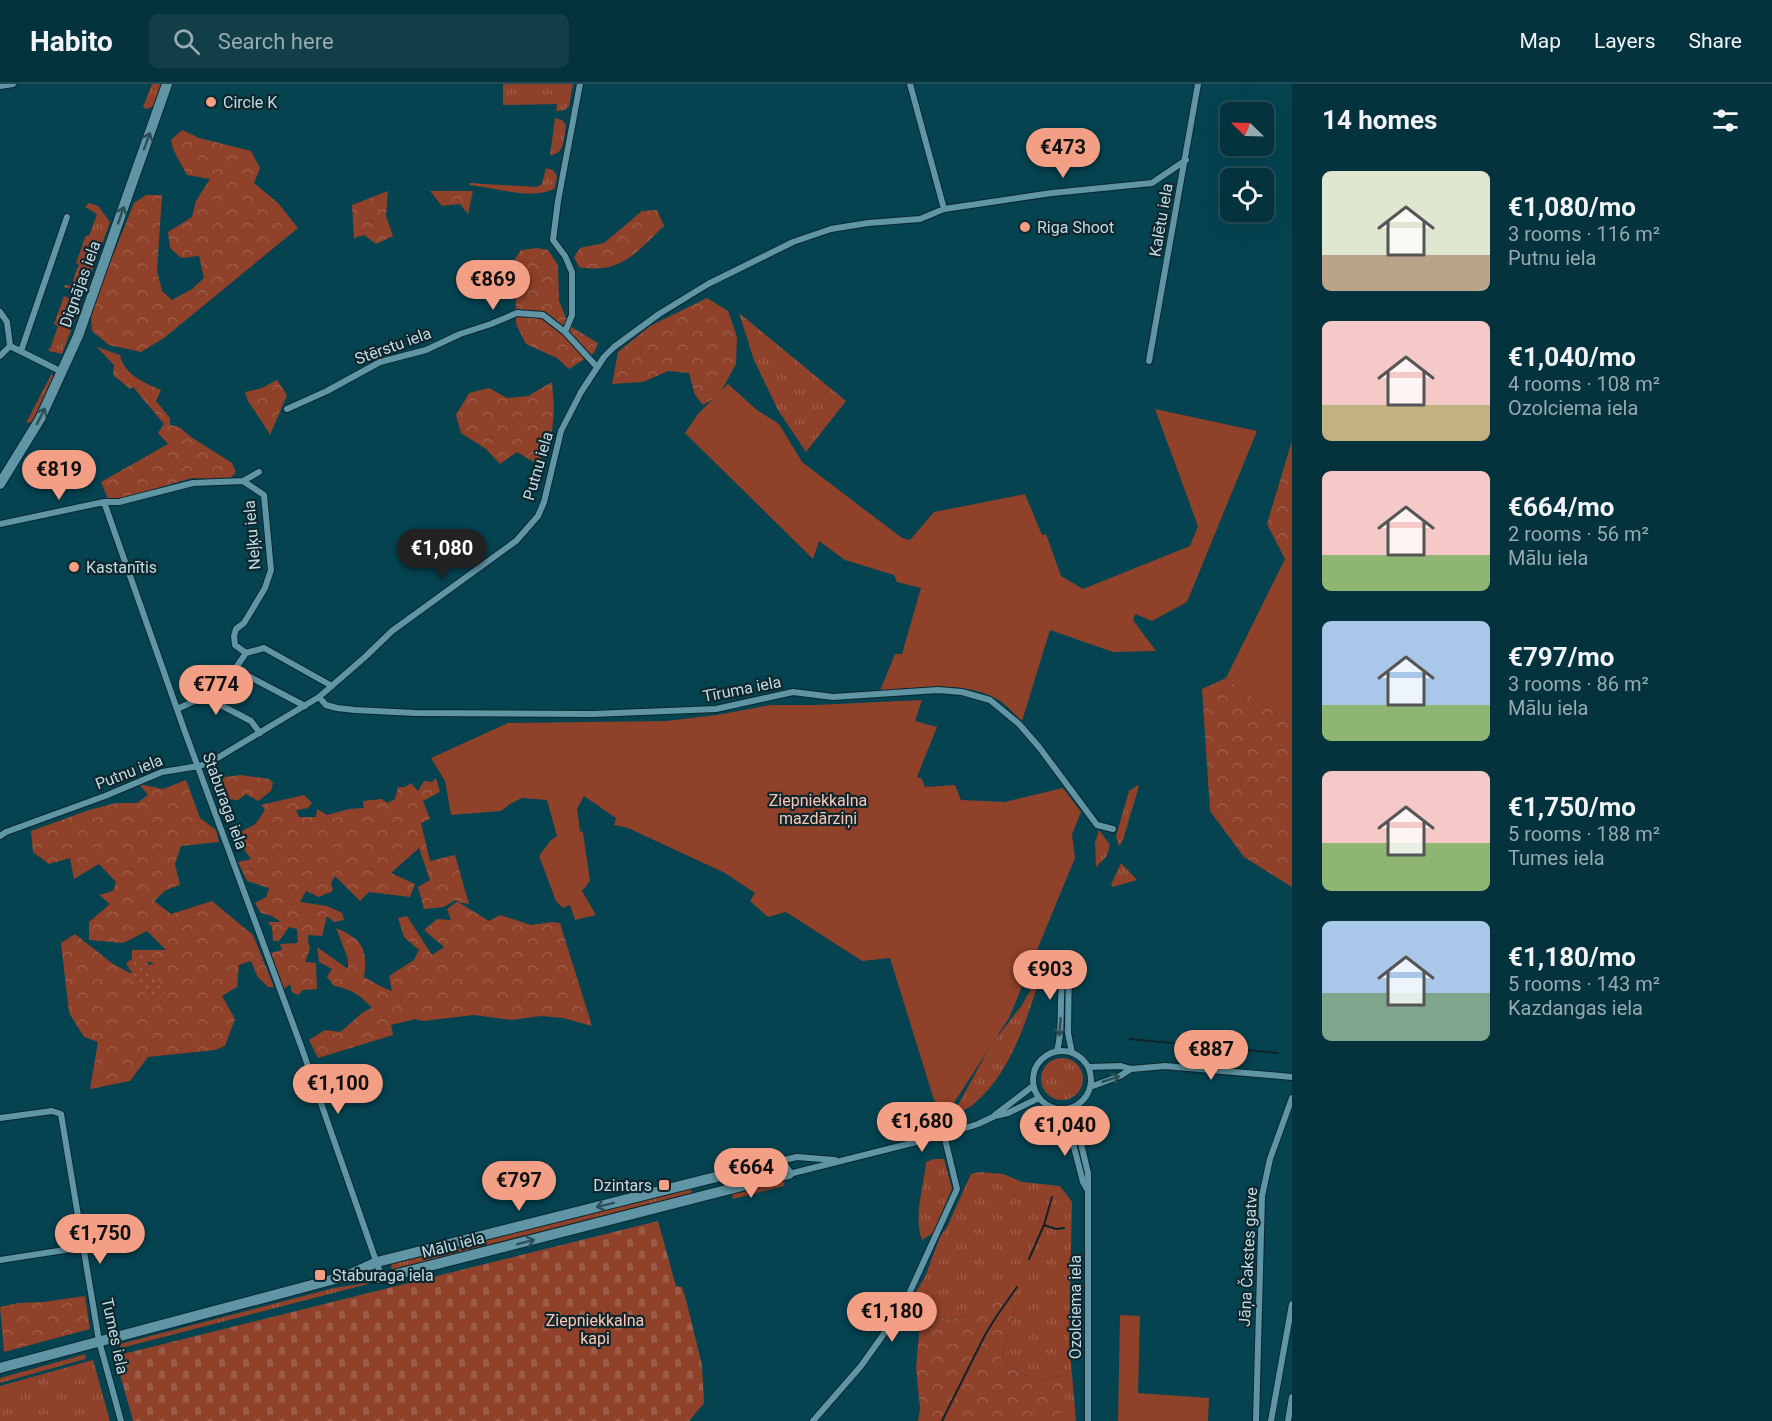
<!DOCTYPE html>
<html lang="en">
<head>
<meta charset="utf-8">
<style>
	:root { --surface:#04323d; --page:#123e48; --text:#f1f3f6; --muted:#97aab0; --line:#254d57; --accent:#f39f85 }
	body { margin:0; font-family:Roboto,sans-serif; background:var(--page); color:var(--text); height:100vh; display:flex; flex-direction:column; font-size:22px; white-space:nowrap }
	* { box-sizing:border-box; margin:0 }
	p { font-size:20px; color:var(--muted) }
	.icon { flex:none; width:33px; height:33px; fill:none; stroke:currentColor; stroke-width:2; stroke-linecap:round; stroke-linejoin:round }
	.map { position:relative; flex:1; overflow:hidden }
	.details { display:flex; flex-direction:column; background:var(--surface); width:480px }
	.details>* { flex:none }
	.needle { width:39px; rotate:293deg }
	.tools { position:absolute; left:1220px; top:18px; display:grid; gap:12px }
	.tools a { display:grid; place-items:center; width:54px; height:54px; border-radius:9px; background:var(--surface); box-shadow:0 6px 24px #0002,0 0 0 2px var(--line); font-size:30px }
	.price { position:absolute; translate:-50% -51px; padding:0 14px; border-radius:21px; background:var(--accent); color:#111; font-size:20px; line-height:39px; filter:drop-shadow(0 2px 3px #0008) }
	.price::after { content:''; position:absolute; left:50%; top:36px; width:18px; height:14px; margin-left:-9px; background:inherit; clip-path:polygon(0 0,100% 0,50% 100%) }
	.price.selected { background:#222; color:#fff }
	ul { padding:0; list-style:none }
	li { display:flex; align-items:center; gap:18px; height:150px; padding:0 30px }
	li span { display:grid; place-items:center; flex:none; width:168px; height:120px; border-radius:9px; color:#555 }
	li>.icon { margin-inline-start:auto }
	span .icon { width:72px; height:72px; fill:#fffc; stroke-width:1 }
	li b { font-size:26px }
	h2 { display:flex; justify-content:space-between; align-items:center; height:72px; padding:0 30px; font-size:26px }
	header { display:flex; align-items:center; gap:36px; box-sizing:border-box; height:84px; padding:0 30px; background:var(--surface); border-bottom:2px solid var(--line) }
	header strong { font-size:28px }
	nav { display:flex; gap:33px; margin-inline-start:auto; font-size:21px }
	.search { width:420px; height:54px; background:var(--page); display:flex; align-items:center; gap:15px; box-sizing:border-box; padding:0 21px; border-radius:9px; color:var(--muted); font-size:22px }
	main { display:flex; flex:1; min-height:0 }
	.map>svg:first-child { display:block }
	.grass { fill:url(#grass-tufts) }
	.forest { fill:url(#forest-crowns) }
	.cemetery { fill:url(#cemetery-stones) }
	.park { fill:url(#park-dots) }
	.garden { fill:#8f4129 }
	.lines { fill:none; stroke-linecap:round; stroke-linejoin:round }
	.stream { stroke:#0f242a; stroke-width:2 }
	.street-casing { stroke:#0a272f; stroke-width:8 }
	.secondary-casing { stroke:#0a272f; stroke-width:12 }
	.street { stroke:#5f95a4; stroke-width:6 }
	.secondary { stroke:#5f95a4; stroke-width:10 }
	.oneway { stroke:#2c4e57 }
	.poi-dot { fill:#f39f85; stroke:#10272d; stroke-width:2 }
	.labels { text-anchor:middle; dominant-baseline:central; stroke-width:4.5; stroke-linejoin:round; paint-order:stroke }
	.poi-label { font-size:16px; fill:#c0dbe3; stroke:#10272d; text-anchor:start }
	.street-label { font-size:16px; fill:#c0dbe3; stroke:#10272d }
	.park-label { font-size:16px; fill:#fec5b4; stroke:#10272d }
</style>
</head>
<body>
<header>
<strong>Habito</strong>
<div class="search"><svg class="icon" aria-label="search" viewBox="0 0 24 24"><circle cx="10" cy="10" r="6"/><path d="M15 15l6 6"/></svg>Search here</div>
<nav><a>Map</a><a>Layers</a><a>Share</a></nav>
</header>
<main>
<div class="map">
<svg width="1292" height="1337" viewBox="0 0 1292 1337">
	<defs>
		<pattern id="grass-tufts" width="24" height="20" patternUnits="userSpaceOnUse" patternTransform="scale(1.5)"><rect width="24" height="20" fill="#8f4129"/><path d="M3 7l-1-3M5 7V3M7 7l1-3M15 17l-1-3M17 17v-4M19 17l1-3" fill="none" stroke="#9d5c48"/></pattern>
		<pattern id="forest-crowns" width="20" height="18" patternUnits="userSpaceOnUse" patternTransform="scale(1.5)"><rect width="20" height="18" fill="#8f4129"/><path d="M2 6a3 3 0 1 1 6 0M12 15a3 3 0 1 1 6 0" fill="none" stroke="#9d5c48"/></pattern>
		<pattern id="cemetery-stones" width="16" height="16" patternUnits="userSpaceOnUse" patternTransform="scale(1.5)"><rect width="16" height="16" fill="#8f4129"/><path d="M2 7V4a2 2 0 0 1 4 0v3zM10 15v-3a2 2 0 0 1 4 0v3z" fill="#9d5c48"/></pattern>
		<pattern id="park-dots" width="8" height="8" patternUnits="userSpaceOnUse" patternTransform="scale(1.5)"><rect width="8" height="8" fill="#8f4129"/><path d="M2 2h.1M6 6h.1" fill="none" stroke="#9d5c48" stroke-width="1.8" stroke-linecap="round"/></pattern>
	</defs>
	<rect width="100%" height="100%" fill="#054351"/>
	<path class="grass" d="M152,0H161L154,22L146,25L143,23Z
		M503,0H573L569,22L565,26L556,27L557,20L503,21Z
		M555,34L562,36L566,41C564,53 565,71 550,71Z
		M546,84L553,86L557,92L555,104C535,117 492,103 469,101V99L537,103L542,100Z
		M89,119L98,122L110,138L84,209L64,203L65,201L71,202L79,180L76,179L86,151L89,152L97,130L85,123Z
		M64,212L81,219L62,270L49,267L48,264L50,265L58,242L54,240Z
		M739,229L846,317L806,368L778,326L754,276Z
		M52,289L54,295L32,338L26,339Z
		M1138,701L1139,702L1123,756L1119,762L1116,752L1129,707Z
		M1099,746L1110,761L1106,773L1096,783L1095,759Z
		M1121,779L1137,796L1113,803L1111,801Z
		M1045,879C1029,926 1015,984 976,1018C970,1024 960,1028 952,1032L991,961L1022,921Z
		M1041 995a21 21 0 1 1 42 0a21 21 0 1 1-42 0Z
		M934,1075H944L952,1105L933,1149L922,1156C913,1130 924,1104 926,1078Z
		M775,1082L781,1086L780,1088L729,1101L728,1094Z
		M980,1088L1003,1090L1022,1098L1060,1102L1072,1118L1069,1256L1076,1337H1060L1063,1291L1036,1298L1001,1276L1016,1222L1002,1207L971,1231L920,1240L912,1218L914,1211L925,1193L940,1153L947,1143L971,1090Z
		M785,1095L784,1102L733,1115L732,1110Z
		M691,1104L692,1111L394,1187L391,1185L392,1180Z
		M372,1198V1199L121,1264L120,1260L334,1204Z
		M86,1270L85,1275L0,1299V1294Z
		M93,1276L110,1337H0V1302Z"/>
	<path class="forest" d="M182,46L199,54L251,67L260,84L254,99L278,119L298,144L164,254L141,268L109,261L92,247L91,231L107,186L134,119L146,111H162L157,187L162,207L172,216L192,205L204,194L199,172L181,174L170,164L168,148L192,133L196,117L210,95L187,91C181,79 173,69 171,56Z
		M388,107L386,132L393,152L376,160L364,151L354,154L352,121Z
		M430,107H473L468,130L460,120L442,122Z
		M657,126L664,142C637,168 620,191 579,183L574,173L580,164L604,159L642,127Z
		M537,164L548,166L558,181L559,217L566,234L573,244L598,259L594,269L569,285L557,274L526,260L516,240L515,175L521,166Z
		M707,214L728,227L737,253L736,280L719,311L703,321L695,311L689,289L668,287L643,298L612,300L618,268L650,242Z
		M97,263L120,271C124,291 145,299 161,306L156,317L170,334V341L179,343L191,353L232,379L236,388L229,396L192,394L119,415H108L101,398L168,360L158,349L164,340L133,303L130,305L113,291L114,281Z
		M277,296L287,311L270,351L268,347L248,317L245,308L262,304Z
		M552,298L554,325L551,360L537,380L517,368L500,380L486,365L461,349L456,331L469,309L489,304L507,314L528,312Z
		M1292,357V481L1285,475L1267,440Z
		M1226,594L1292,641V803L1244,773L1210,727L1202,605Z
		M241,691L269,695L273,699L271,707L258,717L246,710L238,716L223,715L219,702L224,693Z
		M436,694L440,708L423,717L430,735L421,739L430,777L455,771L469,820L458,818L489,837L500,831L531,841L552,838L560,839L592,942L563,934L541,932L512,936L474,931L423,937L415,935L391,941L393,951L318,974L309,956L325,946L340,948C350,941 361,927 372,924C360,911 351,905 334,902L327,893L332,885L319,878L317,863L348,885V875L336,844C362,855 368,864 364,893L382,903L392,907L389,892L414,876L419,866L404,853L398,834L407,832L432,871L444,863L424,846L437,835L451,836L447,825L458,817L455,816L444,823L424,825L418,803L430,796L419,764L391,789L415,800L410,813L369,808L360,817L335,792L331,799L333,807L319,813L306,807L300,818L327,822L342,829L344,836L334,838L327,832L322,852L308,851V857L310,865L305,878L316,879L317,905L303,906L298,911L292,908L290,900L284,905L271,869L282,866L280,860L298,859L297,845L289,843L279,857H273L272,843L268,838H281L272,832L261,829L255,819L266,813L269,804L247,797L238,778L251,775L243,764L234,761L244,757L236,753C242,746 244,746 252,742C258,739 261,731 265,726L261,721L304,711L312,719L308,724L296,726L299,733H316L317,725L327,731L349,725L364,724L363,717L381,715L388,719L395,715L398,703H405L411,699L418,707L424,697L432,698Z
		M186,696L200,734L216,746L219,758L181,762L175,780L180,801L166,806L154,817L171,830L212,817L253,851L274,903H268L257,892L251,877L239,881L237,903L222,912L235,935L225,962L215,966L148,973L130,997L90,1005L98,958L84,953L69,929L61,859L75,850L113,880L130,889L154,879L132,875V866H166L147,847L123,859L89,856V838L110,820L99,811L113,807L116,798L99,780L74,795L70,774L49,780L33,768L31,747L89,726L116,719H137L148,711L139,700L163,705Z
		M1002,1207L1016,1222L1001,1276L1036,1298L1064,1291L1060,1337H918L920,1324L916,1284L920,1240L971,1231Z
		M85,1212L90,1245L4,1268L0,1223L18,1219L43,1218Z"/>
	<path class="cemetery" d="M658,1137L676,1202L682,1203L685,1212L702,1281L704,1319L689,1337H133L115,1272Z"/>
	<path class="park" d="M141,869L166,908L150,917L126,879Z"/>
	<path class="garden" d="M728,300L757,326L779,340L802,378L902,454L910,456L934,428L1025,410L1042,451L1046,450L1061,492L1083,505L1190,462L1198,442L1155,325L1257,347L1187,518L1152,537L1135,530L1133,536L1156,567L1113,568L1050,546L1022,637C1014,630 1006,620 997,615C963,596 917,604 880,607L895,570H902L921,504L897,498L894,491L845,476L819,457L813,475L685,349L698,330Z
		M1285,475L1292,481V641L1226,594Z
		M922,616L915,637L937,643L917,693L922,695L925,703L955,701L961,716L1005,718L1063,704L1081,728L1072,750L1075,774L1009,934L948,1028L934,1016L890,874L862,877L786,828L768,833L750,817L755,809L725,789L628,744L614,741L616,734L584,712L577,725L580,747L583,748L590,797L582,807L596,831L575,836L570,821L563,824L556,817L539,772L551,756L557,752L547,716L522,714L510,720L501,727L451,731L445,697L431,674L508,639L666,637L717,631L771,621H815Z
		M1120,1231L1140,1232L1138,1309L1209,1314L1208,1337H1118Z"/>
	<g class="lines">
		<path class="stream" d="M1130,955L1278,969
			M1044,1141L1052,1113
			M1029,1175L1044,1141L1056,1145L1064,1144
			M942,1337L985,1251L996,1233L1017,1203"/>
		<g class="street-casing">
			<path id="street" d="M910,0L944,125
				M0,2L13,0
				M0,228L7,238L10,262
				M565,248L572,231V188L565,172L553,156L558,117L580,0
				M21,267L67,133
				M0,272L10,262L62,288
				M1149,277L1198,0
				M287,325L327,307L380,278L426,266L460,250L491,240L517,229L543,231L565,248L597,283
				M243,397L264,411L271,486L265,504L244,539L236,545L234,552L235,561L246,569
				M104,418L185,648L301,962L382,1194
				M0,440L104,418H119L193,399L243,397L259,388
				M235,585L305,622
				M183,603L201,614L213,617L251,637L260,649
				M319,613L326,621L337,624L355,626L415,629L592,630L716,625L793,608L833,613L938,606L962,608L990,616L1019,640L1039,663L1097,741L1113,745
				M213,617L246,569L264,564L332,602
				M177,625L201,614
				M0,752L6,748L105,712L162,688L199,682L209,679L319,613L365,573L392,547L516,457L538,432L544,418L561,347L581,308L604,273L614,263L659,230L708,200L793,158L831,145L868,139L920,135L944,125L1052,109L1152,99L1186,76
				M1069,877L1068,949L1072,969
				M1033 996a29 29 0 1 1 58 0a29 29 0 1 1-58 0Z
				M1057,967C1065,939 1056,907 1067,880
				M1088,983L1121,982L1131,985L1165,982L1292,993
				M1090,1003L1120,992L1131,985
				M1076,1022V1039L1088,1089V1337
				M1059,1025L1068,1040L1083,1098L1087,1105
				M995,1031L1033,1002
				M0,1034L52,1027L61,1030L99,1257L121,1337
				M780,1077L797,1073L835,1076
				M789,1090L944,1051L978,1040L995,1032L1008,1029L1039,1014
				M0,1176L84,1163
				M813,1337L861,1282L903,1223L957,1105L944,1051
				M1256,1337L1262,1112L1270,1075L1292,1014
				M1271,1337L1292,1220
				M1288,1337L1292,1313"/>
		</g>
		<g class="secondary-casing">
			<path id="secondary" d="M0,400L40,335L78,252L167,0
				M0,1284L346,1192L377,1178L780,1077L789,1090L382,1194L346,1192"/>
		</g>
		<use href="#street" class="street"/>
		<use href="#secondary" class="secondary"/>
	</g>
	<defs><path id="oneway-shaft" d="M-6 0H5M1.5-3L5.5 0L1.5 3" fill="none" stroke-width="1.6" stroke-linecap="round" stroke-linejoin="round" transform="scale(1.5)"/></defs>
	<g class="oneway">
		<use href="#oneway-shaft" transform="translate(147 57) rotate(-70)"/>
		<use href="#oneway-shaft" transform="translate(121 131) rotate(-71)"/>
		<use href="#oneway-shaft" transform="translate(41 332) rotate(-63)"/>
		<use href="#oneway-shaft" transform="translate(1060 943) rotate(94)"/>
		<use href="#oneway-shaft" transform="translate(1111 995) rotate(-19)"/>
		<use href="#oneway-shaft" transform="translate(605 1121) rotate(166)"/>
		<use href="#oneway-shaft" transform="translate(526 1158) rotate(-14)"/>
	</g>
	<g class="poi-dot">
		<circle cx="211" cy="18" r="6"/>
		<circle cx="1025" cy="143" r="6"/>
		<circle cx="74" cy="483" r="6"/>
		<rect x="658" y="1095" width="12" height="12" rx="3"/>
		<rect x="314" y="1185" width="12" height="12" rx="3"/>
	</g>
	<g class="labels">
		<g class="poi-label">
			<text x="223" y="18">Circle K</text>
			<text x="1037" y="143">Riga Shoot</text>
			<text x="86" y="483">Kastanītis</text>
			<text x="652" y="1101" text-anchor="end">Dzintars</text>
			<text x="332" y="1191">Staburaga iela</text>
		</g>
		<g class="street-label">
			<text transform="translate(1161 136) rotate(-80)">Kalētu iela</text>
			<text transform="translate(80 200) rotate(-70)">Dignājas iela</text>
			<text transform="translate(393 262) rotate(-20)">Stērstu iela</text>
			<text transform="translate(538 382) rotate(-74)">Putnu iela</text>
			<text transform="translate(252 451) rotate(-95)">Neļķu iela</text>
			<text transform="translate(742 605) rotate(-11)">Tīruma iela</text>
			<text transform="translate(129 688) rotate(-21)">Putnu iela</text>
			<text transform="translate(225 717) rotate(70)">Staburaga iela</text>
			<text transform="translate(453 1161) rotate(-14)">Mālu iela</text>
			<text transform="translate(1248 1173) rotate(-87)">Jāņa Čakstes gatve</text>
			<text transform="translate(1075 1223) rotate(-90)">Ozolciema iela</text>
			<text transform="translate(115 1252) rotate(78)">Tumes iela</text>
		</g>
		<g class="park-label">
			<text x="818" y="716">Ziepniekkalna<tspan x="818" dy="18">mazdārziņi</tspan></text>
			<text x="595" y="1236">Ziepniekkalna<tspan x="595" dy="18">kapi</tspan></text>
		</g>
	</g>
</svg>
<div class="tools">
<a><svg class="needle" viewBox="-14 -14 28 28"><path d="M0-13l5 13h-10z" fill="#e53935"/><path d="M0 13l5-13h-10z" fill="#97aab0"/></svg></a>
<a><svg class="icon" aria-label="locate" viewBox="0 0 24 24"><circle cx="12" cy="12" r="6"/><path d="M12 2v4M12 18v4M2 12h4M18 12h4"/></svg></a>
</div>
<b class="price" style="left:1063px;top:95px">€473</b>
<b class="price" style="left:493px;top:227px">€869</b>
<b class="price" style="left:59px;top:417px">€819</b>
<b class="price selected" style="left:442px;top:496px">€1,080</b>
<b class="price" style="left:216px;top:632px">€774</b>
<b class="price" style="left:1050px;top:917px">€903</b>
<b class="price" style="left:1211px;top:997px">€887</b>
<b class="price" style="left:338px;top:1031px">€1,100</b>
<b class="price" style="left:922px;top:1069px">€1,680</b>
<b class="price" style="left:1065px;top:1073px">€1,040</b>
<b class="price" style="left:751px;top:1115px">€664</b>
<b class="price" style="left:519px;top:1128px">€797</b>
<b class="price" style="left:100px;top:1181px">€1,750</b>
<b class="price" style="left:892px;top:1259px">€1,180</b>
</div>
<section class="details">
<h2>14 homes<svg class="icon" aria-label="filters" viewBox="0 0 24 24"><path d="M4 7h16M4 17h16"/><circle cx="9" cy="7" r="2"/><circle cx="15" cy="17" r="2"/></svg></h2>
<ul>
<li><span style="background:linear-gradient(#dfe7d0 70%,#b9a48a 0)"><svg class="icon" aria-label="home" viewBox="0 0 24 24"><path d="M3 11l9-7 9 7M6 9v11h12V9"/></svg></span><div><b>€1,080/mo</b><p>3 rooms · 116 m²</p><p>Putnu iela</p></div></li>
<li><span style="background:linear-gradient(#f6c9c9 70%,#c2b280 0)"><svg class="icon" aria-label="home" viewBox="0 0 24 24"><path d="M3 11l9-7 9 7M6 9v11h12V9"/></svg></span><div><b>€1,040/mo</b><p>4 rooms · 108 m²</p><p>Ozolciema iela</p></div></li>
<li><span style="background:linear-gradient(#f6c9c9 70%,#8fb573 0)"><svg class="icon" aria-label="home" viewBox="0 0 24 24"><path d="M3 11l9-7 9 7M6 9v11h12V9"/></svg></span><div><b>€664/mo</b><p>2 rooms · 56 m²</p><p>Mālu iela</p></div></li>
<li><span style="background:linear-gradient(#a9c7e8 70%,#8fb573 0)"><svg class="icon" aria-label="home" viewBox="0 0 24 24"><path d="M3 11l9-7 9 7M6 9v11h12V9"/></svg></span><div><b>€797/mo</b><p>3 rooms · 86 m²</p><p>Mālu iela</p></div></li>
<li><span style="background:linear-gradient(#f6c9c9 60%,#8fb573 0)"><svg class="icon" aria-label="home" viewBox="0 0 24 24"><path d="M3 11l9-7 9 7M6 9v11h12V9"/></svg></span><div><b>€1,750/mo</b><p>5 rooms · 188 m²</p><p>Tumes iela</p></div></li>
<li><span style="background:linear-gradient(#a9c7e8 60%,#7fa58c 0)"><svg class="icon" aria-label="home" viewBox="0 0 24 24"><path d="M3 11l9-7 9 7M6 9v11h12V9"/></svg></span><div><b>€1,180/mo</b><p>5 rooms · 143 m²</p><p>Kazdangas iela</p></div></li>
</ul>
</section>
</main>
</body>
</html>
